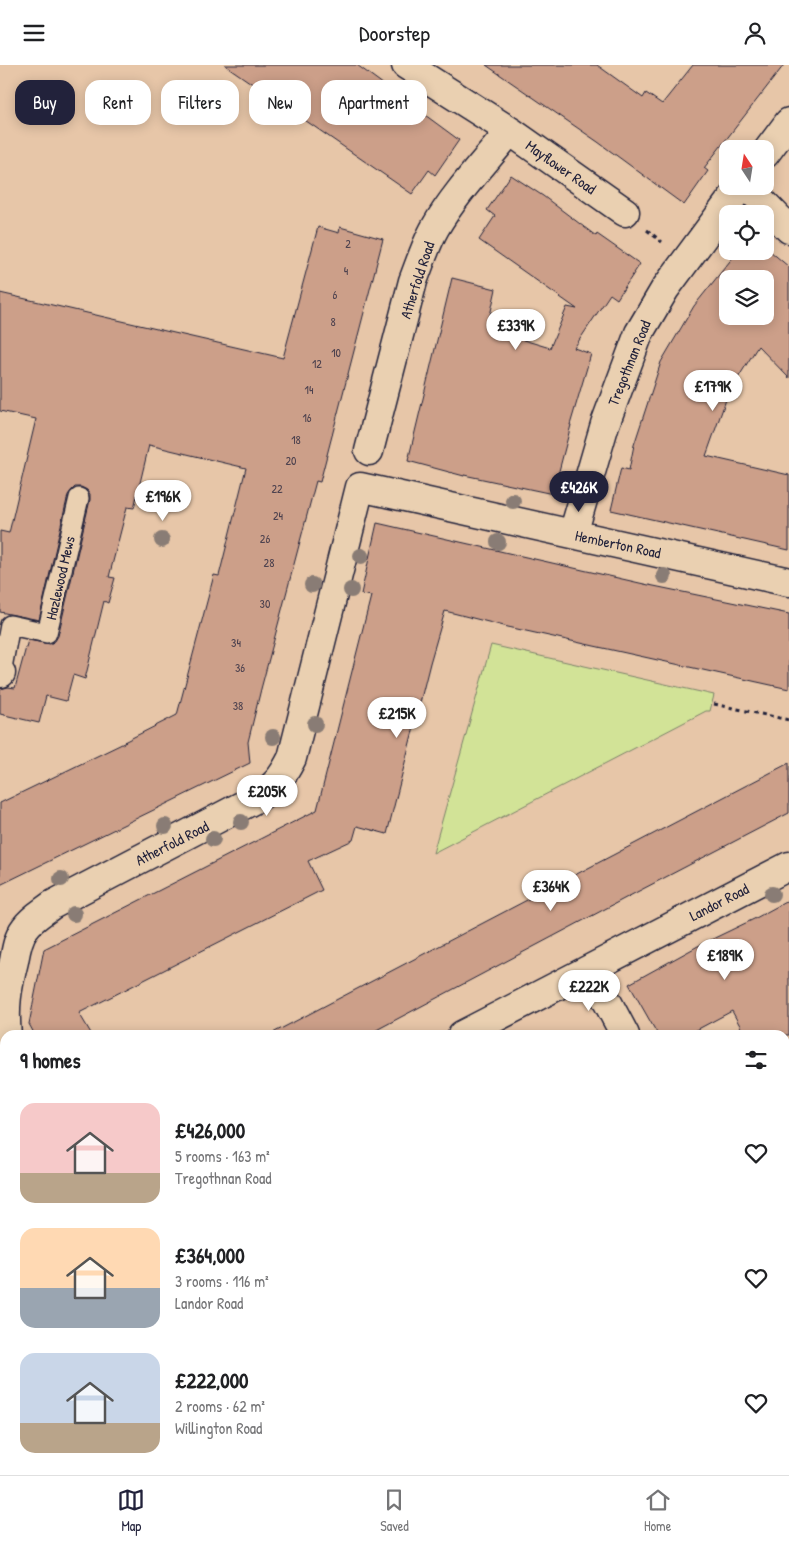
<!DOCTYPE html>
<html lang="en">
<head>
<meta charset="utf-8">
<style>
	:root { --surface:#fff; --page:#f6f6f6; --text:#202124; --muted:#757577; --line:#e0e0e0; --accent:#22223b }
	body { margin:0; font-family:"Patrick Hand",sans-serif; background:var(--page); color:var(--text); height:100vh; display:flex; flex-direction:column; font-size:19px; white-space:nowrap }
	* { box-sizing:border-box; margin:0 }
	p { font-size:16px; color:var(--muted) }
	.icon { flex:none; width:28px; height:28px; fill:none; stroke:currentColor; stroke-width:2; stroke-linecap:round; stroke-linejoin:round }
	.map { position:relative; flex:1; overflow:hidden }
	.side { position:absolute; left:0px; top:965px; width:790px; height:445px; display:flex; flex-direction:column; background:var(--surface); border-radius:15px 15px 0 0; box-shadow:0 2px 12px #0003 }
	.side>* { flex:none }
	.hud { position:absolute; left:15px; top:15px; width:500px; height:45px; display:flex; gap:10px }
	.needle { width:32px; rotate:348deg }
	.controls { position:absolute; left:719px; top:75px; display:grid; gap:10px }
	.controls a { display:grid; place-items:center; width:55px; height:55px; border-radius:10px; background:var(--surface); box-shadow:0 2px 12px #0003; font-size:25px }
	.price { position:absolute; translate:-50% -42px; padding:0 11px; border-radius:18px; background:#fff; color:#222; font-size:16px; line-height:32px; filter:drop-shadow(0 1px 2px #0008) }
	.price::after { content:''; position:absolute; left:50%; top:30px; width:15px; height:11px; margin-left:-8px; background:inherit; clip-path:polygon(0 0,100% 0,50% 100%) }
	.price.selected { background:var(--accent); color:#fff }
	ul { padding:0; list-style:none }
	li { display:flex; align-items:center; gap:15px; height:125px; padding:0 20px }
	li span { display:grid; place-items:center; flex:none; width:140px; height:100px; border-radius:15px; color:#555 }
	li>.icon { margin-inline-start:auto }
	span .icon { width:60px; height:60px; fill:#fffc; stroke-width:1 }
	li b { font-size:21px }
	h2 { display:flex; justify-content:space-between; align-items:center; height:60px; padding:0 20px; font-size:21px }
	.tag { padding:0 18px; border-radius:15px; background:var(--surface); box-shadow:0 2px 12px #0003; font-size:18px; line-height:45px }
	.tag.selected { background:var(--accent); color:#fff }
	header { display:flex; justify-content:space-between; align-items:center; height:65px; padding:0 20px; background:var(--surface); font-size:22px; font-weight:600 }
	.tabs { display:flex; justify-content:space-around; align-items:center; height:70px; border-top:1px solid var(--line); background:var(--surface); font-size:14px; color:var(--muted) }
	.tabs a { display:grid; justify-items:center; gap:2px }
	.tabs .selected { color:var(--accent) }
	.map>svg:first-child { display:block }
	.green { fill:#d2e397; stroke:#7a8269 }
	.building { fill:#cc9f89; stroke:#22223b; fill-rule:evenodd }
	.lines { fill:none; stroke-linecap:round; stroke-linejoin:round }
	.lane-casing { stroke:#22223b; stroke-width:22 }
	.street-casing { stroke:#22223b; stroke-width:31 }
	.path { stroke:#22223b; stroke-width:3; stroke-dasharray:4 4; stroke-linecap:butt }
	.lane { stroke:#ead0b1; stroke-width:19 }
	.street { stroke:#ead0b1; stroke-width:28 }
	.tree { fill:#897c74 }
	.labels { text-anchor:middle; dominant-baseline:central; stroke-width:4.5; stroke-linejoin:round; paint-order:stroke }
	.number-label { font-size:12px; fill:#4c414e }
	.street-label { font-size:15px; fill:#22223b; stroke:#ead0b1 }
</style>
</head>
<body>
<header><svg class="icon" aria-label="menu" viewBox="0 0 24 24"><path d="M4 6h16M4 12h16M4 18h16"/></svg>Doorstep<svg class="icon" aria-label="person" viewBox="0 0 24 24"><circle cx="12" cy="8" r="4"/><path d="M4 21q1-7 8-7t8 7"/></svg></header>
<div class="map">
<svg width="789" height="1410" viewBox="0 0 789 1410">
	<rect width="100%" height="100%" fill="#e7c6a8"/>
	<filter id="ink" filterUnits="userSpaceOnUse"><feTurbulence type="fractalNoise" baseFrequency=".02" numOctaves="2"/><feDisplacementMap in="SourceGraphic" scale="10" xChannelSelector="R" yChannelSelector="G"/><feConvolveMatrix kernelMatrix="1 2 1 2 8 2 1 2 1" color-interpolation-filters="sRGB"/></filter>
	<g filter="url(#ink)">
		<path class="green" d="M491,580L714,630L710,646H706L433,788Z"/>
		<path class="building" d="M225,0H357L459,75L435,110L429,105L412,129Z
			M486,0H597L643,33L646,28L662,39L693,0H784L704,103L708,106L684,140L598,77Z
			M511,110L543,131L596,171L597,169L640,199L617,234L610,229L574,283L591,289L570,360H571L553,429L464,410V411L408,396L452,213L496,224L487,264L550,283L567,242L577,244L479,175L495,151L487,145Z
			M318,162L339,168L340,162L383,174L320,417L316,416L261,624L248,677L250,698L0,820V738L126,677H124L177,650L214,510L219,511L246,403L149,380L134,443L127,442L109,512L115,513L108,538L104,536L85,614L73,610L66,636L46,631L39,658L0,649V624L8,622L15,623L28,575L50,579L55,576L58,571L90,435V429L87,425L81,422H75L71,426L68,430L39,555L0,547V466L9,468L36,354L0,346V228L283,293Z
			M738,186H770L789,202V313L758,281L728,329L706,391L789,410V485L611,445L621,403L629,405L634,380L661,297L694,241ZM728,214H765V251H728Z
			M377,458L644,519L789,549V624L508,562L445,546L430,598L387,769L357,761L353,775L308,796L322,825L79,948L92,970H35L29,959L44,884L317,745L371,531L361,529Z
			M789,698V748L637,827L367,970H269Z
			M789,835V970H745L732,946L687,970H658L629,919L698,881L754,854Z"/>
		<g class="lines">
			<g class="lane-casing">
				<path id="lane" d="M1,608L10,560L47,568L79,433
					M254,1405L257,1410"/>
			</g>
			<g class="street-casing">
				<path id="street" d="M406,0L510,66L625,147
					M765,89L789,57
					M744,121L756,130L789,164
					M369,386L413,216C420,198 426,179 435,163C455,128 485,97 510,66
					M573,469L605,359L639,268L665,224L741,121
					M0,608H1
					M590,904L625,970
					M7,970C4,942 7,924 14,896C16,885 18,872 25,863C32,853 43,847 52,840L255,734C275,722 282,713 292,693L360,422L789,517
					M462,970L789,801
					M0,1212L5,1209
					M785,1257L789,1264
					M0,1260L5,1277
					M785,1370L789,1368
					M43,1405L45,1410
					M707,1410L716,1405"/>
			</g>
			<path class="path" d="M647,165L662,177
				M714,639L789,655
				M419,1410L429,1405"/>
			<use href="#lane" class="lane"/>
			<use href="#street" class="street"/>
		</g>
		<g class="tree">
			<circle cx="513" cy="436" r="8"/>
			<circle cx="162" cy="475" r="8"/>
			<circle cx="498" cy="477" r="8"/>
			<circle cx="361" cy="491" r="8"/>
			<circle cx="664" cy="511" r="8"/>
			<circle cx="312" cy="520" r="8"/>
			<circle cx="351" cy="525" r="8"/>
			<circle cx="315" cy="659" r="8"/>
			<circle cx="273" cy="672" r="8"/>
			<circle cx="241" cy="757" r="8"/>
			<circle cx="165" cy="761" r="8"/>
			<circle cx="213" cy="774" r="8"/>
			<circle cx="61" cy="814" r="8"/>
			<circle cx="772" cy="829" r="8"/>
			<circle cx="74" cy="849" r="8"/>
		</g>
	</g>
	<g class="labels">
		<g class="number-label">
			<text x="348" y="178">2</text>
			<text x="346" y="205">4</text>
			<text x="335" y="229">6</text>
			<text x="333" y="256">8</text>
			<text x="336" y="287">10</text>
			<text x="317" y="298">12</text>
			<text x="309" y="324">14</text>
			<text x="307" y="352">16</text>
			<text x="296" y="374">18</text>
			<text x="291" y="395">20</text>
			<text x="277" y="423">22</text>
			<text x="278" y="450">24</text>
			<text x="265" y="473">26</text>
			<text x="269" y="497">28</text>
			<text x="265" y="538">30</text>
			<text x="236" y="577">34</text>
			<text x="240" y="602">36</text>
			<text x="238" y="640">38</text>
		</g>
		<g class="street-label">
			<text transform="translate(561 102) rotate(35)">Mayflower Road</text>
			<text transform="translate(417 215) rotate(-72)">Atherfold Road</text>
			<text transform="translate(629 298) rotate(-68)">Tregothnan Road</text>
			<text transform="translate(618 479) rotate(12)">Hemberton Road</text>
			<text transform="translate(60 513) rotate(-77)">Hazlewood Mews</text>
			<text transform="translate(172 778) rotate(-27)">Atherfold Road</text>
			<text transform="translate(719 837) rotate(-27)">Landor Road</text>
		</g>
	</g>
</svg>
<div class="controls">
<a><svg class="needle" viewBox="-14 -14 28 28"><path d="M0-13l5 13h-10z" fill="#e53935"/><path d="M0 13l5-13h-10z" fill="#757577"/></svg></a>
<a><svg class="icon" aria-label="locate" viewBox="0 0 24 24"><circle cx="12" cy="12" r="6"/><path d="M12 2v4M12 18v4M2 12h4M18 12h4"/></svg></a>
<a><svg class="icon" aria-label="layers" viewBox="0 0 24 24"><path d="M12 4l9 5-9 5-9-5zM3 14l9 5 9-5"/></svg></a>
</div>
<b class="price" style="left:516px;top:286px">£339K</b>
<b class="price" style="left:713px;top:347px">£179K</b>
<b class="price selected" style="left:579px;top:448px">£426K</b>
<b class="price" style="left:163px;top:457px">£196K</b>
<b class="price" style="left:397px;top:674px">£215K</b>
<b class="price" style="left:267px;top:752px">£205K</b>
<b class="price" style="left:551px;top:847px">£364K</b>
<b class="price" style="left:725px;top:916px">£189K</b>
<b class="price" style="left:589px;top:947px">£222K</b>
<div class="hud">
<a class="tag selected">Buy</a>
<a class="tag">Rent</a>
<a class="tag">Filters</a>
<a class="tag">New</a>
<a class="tag">Apartment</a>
</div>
<section class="side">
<h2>9 homes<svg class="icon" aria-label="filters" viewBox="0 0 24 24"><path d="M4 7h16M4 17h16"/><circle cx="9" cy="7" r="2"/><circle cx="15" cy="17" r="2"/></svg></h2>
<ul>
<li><span style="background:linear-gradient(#f6c9c9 70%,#b9a48a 0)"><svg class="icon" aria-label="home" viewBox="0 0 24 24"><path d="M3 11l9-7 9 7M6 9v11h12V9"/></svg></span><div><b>£426,000</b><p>5 rooms · 163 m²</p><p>Tregothnan Road</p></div><svg class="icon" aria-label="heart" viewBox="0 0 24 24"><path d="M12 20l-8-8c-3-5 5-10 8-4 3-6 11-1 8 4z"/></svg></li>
<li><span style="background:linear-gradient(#ffd9b3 60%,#9aa5b1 0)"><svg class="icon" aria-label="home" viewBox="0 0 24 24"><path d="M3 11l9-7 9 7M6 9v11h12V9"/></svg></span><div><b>£364,000</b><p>3 rooms · 116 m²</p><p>Landor Road</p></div><svg class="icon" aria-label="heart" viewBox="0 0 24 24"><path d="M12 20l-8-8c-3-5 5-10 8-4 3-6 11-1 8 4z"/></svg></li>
<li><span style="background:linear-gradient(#c9d6e8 70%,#b9a48a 0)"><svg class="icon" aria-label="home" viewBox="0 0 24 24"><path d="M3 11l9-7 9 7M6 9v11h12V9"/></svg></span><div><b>£222,000</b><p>2 rooms · 62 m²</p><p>Willington Road</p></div><svg class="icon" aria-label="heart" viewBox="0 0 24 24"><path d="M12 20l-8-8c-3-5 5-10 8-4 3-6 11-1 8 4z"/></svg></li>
</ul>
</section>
</div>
<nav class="tabs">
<a class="selected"><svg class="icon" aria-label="map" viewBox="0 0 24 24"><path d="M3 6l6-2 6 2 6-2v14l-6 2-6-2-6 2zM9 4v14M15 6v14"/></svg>Map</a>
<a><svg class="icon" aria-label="saved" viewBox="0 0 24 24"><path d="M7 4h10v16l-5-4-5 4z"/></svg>Saved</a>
<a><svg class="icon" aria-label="home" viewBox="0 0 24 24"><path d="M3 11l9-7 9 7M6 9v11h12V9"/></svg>Home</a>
</nav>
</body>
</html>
